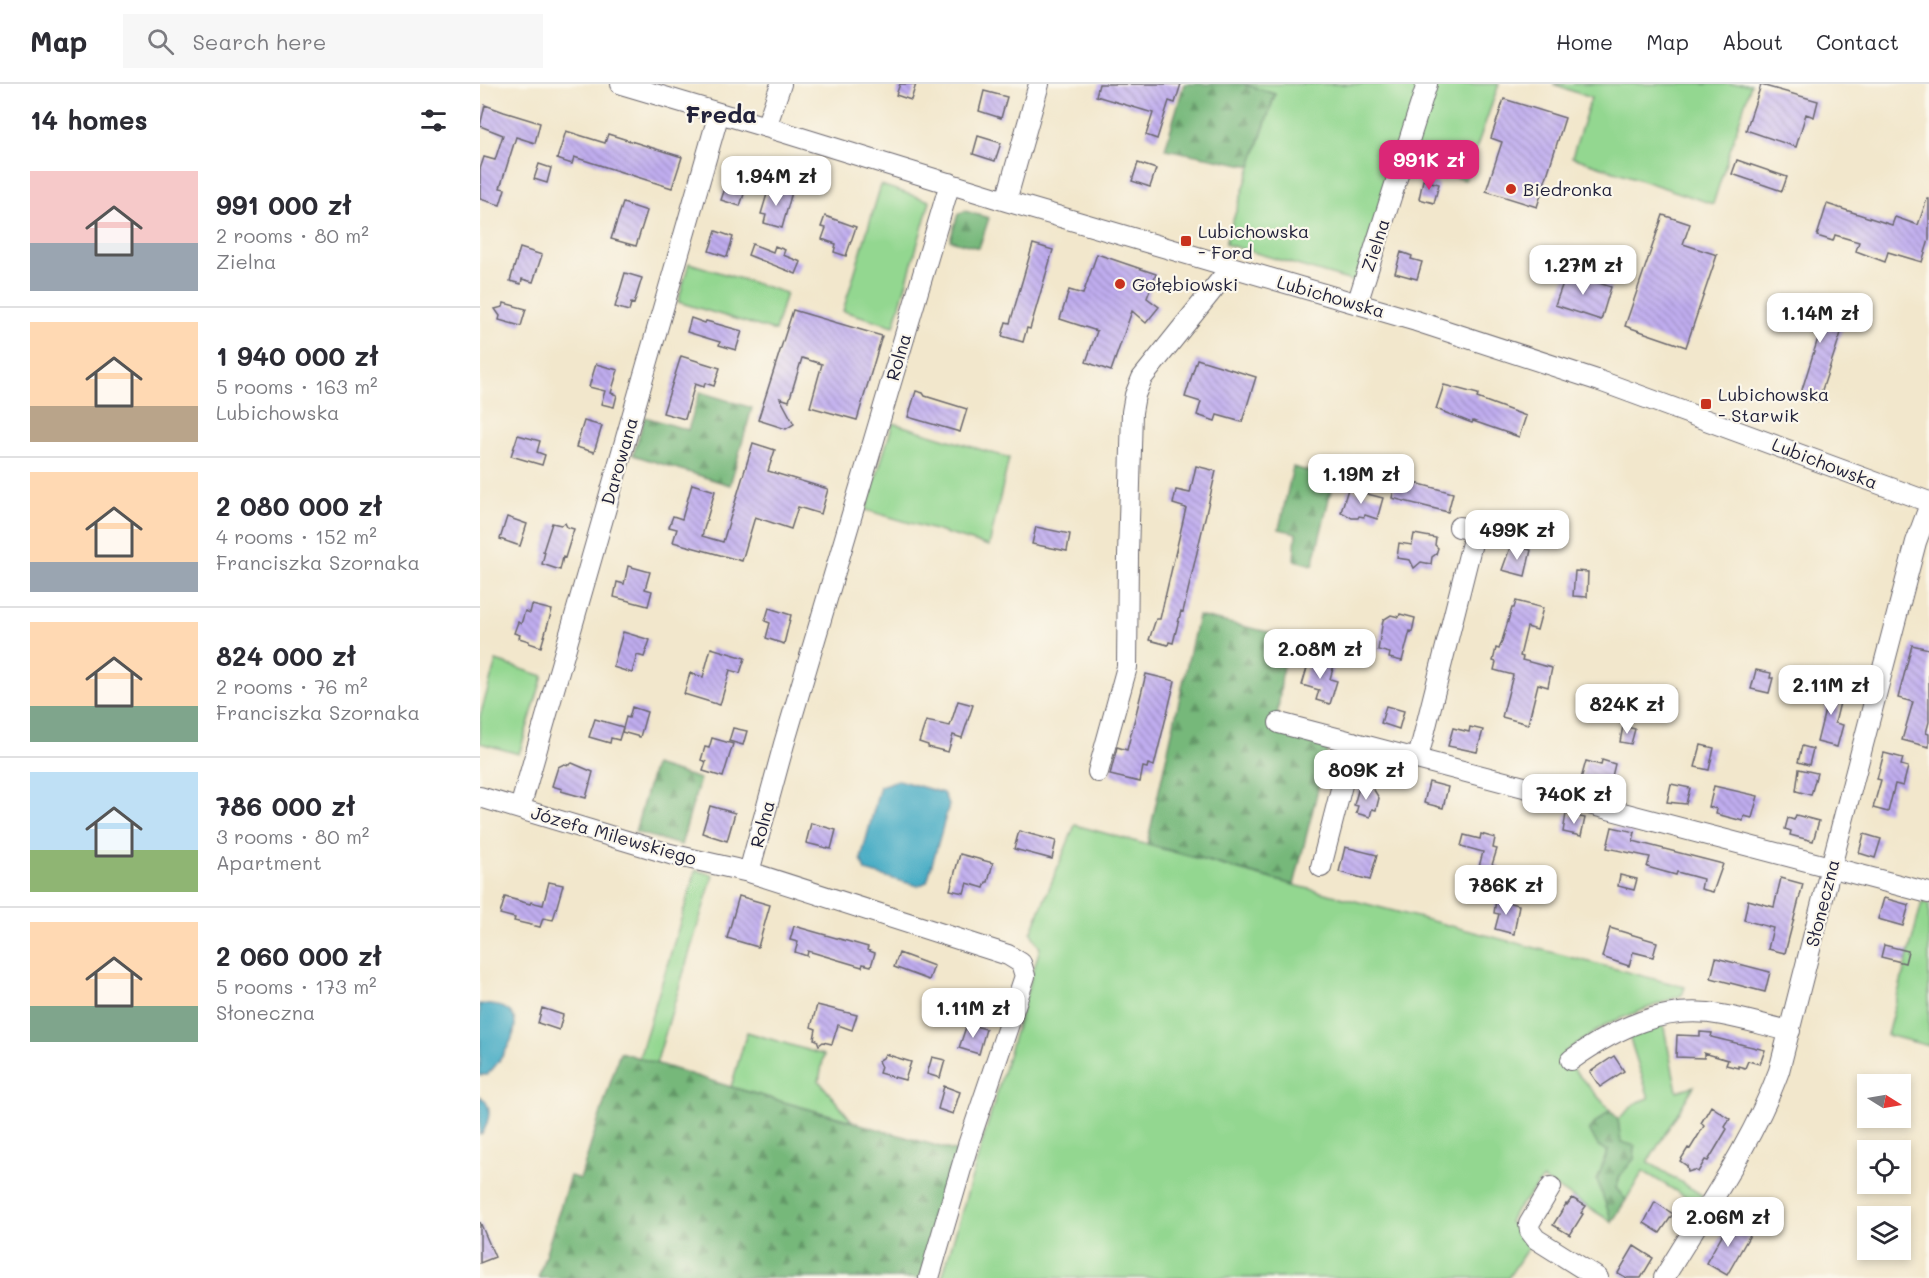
<!DOCTYPE html>
<html lang="en">
<head>
<meta charset="utf-8">
<style>
	:root { --surface:#fff; --page:#f7f7f7; --text:#2b2b33; --muted:#7c7c81; --line:#e1e1e2; --accent:#db2777 }
	body { margin:0; font-family:Mali,sans-serif; background:var(--page); color:var(--text); height:100vh; display:flex; flex-direction:column; font-size:22px; white-space:nowrap }
	* { box-sizing:border-box; margin:0 }
	p { font-size:20px; color:var(--muted) }
	.icon { flex:none; width:33px; height:33px; fill:none; stroke:currentColor; stroke-width:2; stroke-linecap:round; stroke-linejoin:round }
	.map { position:relative; flex:1; overflow:hidden }
	.panel { display:flex; flex-direction:column; background:var(--surface); width:480px }
	.panel>* { flex:none }
	.needle { width:39px; rotate:101deg }
	.tools { position:absolute; left:1377px; top:990px; display:grid; gap:12px }
	.tools a { display:grid; place-items:center; width:54px; height:54px; border-radius:0px; background:var(--surface); box-shadow:0 3px 9px #0003; font-size:30px }
	.price { position:absolute; translate:-50% -51px; padding:0 14px; border-radius:12px; background:#fff; color:#222; font-size:20px; line-height:39px; filter:drop-shadow(0 2px 3px #0008) }
	.price::after { content:''; position:absolute; left:50%; top:36px; width:18px; height:14px; margin-left:-9px; background:inherit; clip-path:polygon(0 0,100% 0,50% 100%) }
	.price.selected { background:var(--accent); color:#fff }
	ul { padding:0; list-style:none }
	li { display:flex; align-items:center; gap:18px; height:150px; padding:0 30px }
	li+li { border-top:2px solid var(--line) }
	li span { display:grid; place-items:center; flex:none; width:168px; height:120px; border-radius:0px; color:#555 }
	li>.icon { margin-inline-start:auto }
	span .icon { width:72px; height:72px; fill:#fffc; stroke-width:1 }
	li b { font-size:26px }
	h2 { display:flex; justify-content:space-between; align-items:center; height:72px; padding:0 30px; font-size:26px }
	header { display:flex; align-items:center; gap:36px; box-sizing:border-box; height:84px; padding:0 30px; background:var(--surface); border-bottom:2px solid var(--line) }
	header strong { font-size:28px }
	nav { display:flex; gap:33px; margin-inline-start:auto; font-size:21px }
	.search { width:420px; height:54px; background:var(--page); display:flex; align-items:center; gap:15px; box-sizing:border-box; padding:0 21px; border-radius:0px; color:var(--muted); font-size:22px }
	main { display:flex; flex:1; min-height:0 }
	.map>svg:first-child { display:block }
	.green { fill:#93d790; stroke:#5a7c66; stroke-width:1.5 }
	.forest { fill:url(#forest-firs); stroke:#4c6d5a; stroke-width:1.5 }
	.water { fill:#44abc4; stroke:#336680; stroke-width:1.5 }
	.building { fill:url(#building-back-hatch) }
	.lines { fill:none; stroke-linecap:round; stroke-linejoin:round }
	.minor-casing { stroke:#6b676e; stroke-width:22 }
	.minor { stroke:#fff; stroke-width:20 }
	.poi-dot { fill:#c8321e; stroke:#fbf7ec; stroke-width:2 }
	.labels { text-anchor:middle; dominant-baseline:central; stroke-width:4.5; stroke-linejoin:round; paint-order:stroke }
	.poi-label { font-size:18px; fill:#22223b; stroke:#fbf7ec; text-anchor:start }
	.street-label { font-size:18px; fill:#22223b; stroke:#fbf7ec }
	.district-label { font-size:24px; font-weight:bold; fill:#22223b; stroke:#fbf7ec }
</style>
</head>
<body>
<header>
<strong>Map</strong>
<div class="search"><svg class="icon" aria-label="search" viewBox="0 0 24 24"><circle cx="10" cy="10" r="6"/><path d="M15 15l6 6"/></svg>Search here</div>
<nav><a>Home</a><a>Map</a><a>About</a><a>Contact</a></nav>
</header>
<main>
<section class="panel">
<h2>14 homes<svg class="icon" aria-label="filters" viewBox="0 0 24 24"><path d="M4 7h16M4 17h16"/><circle cx="9" cy="7" r="2"/><circle cx="15" cy="17" r="2"/></svg></h2>
<ul>
<li><span style="background:linear-gradient(#f6c9c9 60%,#9aa5b1 0)"><svg class="icon" aria-label="home" viewBox="0 0 24 24"><path d="M3 11l9-7 9 7M6 9v11h12V9"/></svg></span><div><b>991 000 zł</b><p>2 rooms · 80 m²</p><p>Zielna</p></div></li>
<li><span style="background:linear-gradient(#ffd9b3 70%,#b9a48a 0)"><svg class="icon" aria-label="home" viewBox="0 0 24 24"><path d="M3 11l9-7 9 7M6 9v11h12V9"/></svg></span><div><b>1 940 000 zł</b><p>5 rooms · 163 m²</p><p>Lubichowska</p></div></li>
<li><span style="background:linear-gradient(#ffd9b3 75%,#9aa5b1 0)"><svg class="icon" aria-label="home" viewBox="0 0 24 24"><path d="M3 11l9-7 9 7M6 9v11h12V9"/></svg></span><div><b>2 080 000 zł</b><p>4 rooms · 152 m²</p><p>Franciszka Szornaka</p></div></li>
<li><span style="background:linear-gradient(#ffd9b3 70%,#7fa58c 0)"><svg class="icon" aria-label="home" viewBox="0 0 24 24"><path d="M3 11l9-7 9 7M6 9v11h12V9"/></svg></span><div><b>824 000 zł</b><p>2 rooms · 76 m²</p><p>Franciszka Szornaka</p></div></li>
<li><span style="background:linear-gradient(#bfe0f5 65%,#8fb573 0)"><svg class="icon" aria-label="home" viewBox="0 0 24 24"><path d="M3 11l9-7 9 7M6 9v11h12V9"/></svg></span><div><b>786 000 zł</b><p>3 rooms · 80 m²</p><p>Apartment</p></div></li>
<li><span style="background:linear-gradient(#ffd9b3 70%,#7fa58c 0)"><svg class="icon" aria-label="home" viewBox="0 0 24 24"><path d="M3 11l9-7 9 7M6 9v11h12V9"/></svg></span><div><b>2 060 000 zł</b><p>5 rooms · 173 m²</p><p>Słoneczna</p></div></li>
</ul>
</section>
<div class="map">
<svg width="1449" height="1194" viewBox="0 0 1449 1194">
	<defs>
		<pattern id="forest-firs" width="22" height="20" patternUnits="userSpaceOnUse" patternTransform="scale(1.5)"><rect width="22" height="20" fill="#76b87a"/><path d="M5 1l3.5 6h-7zM16 11l3.5 6h-7z" fill="#609565"/></pattern>
		<pattern id="building-back-hatch" width="6" height="6" patternUnits="userSpaceOnUse" patternTransform="scale(1.5)"><rect width="6" height="6" fill="#c0adef"/><path d="M-1 5l2 2M0 0l6 6M5-1l2 2" fill="none" stroke="#9c8cc3"/></pattern>
	</defs>
	<rect width="100%" height="100%" fill="#fbf7ec"/>
	<filter id="ink" filterUnits="userSpaceOnUse"><feTurbulence type="fractalNoise" baseFrequency=".0167" numOctaves="2"/><feDisplacementMap in="SourceGraphic" scale="12" xChannelSelector="R" yChannelSelector="G"/><feConvolveMatrix kernelMatrix="1 2 1 2 8 2 1 2 1" color-interpolation-filters="sRGB"/></filter>
	<filter id="wash" filterUnits="userSpaceOnUse"><feTurbulence type="fractalNoise" baseFrequency=".008" numOctaves="4" result="noise"/><feDisplacementMap in="SourceGraphic" scale="24" xChannelSelector="R" yChannelSelector="G"/><feGaussianBlur stdDeviation="1.35" result="paint"/><feColorMatrix in="noise" values="0 0 0 0 0 0 0 0 0 0 0 0 0 0 0 0 0 1.4 0 .05"/><feComposite in="paint" operator="in"/></filter>
	<g filter="url(#wash)">
		<rect width="100%" height="100%" fill="#f2e7cc"/>
		<path class="green" d="M763,0H935L940,3L875,198L745,160L795,11Z
			M953,0H1019L985,96L927,78Z
			M1073,0H1271L1233,120L1092,73L1111,14Z
			M401,101L450,117L414,242L363,227Z
			M209,179L306,209L295,247L198,218Z
			M413,339L529,374L509,462L386,426Z
			M16,577L63,592L39,670L0,659V632Z
			M595,741L814,801L1205,903L1202,911L1129,939L1083,969L1093,985L1130,1026L1109,1045L1128,1067L1122,1080L1127,1119L1132,1138L1063,1095L1033,1130L1029,1138L1051,1159L1028,1194H462L560,864L551,849Z
			M216,786L233,791L176,980L159,974Z
			M1442,818L1449,820V962L1407,951Z
			M1183,939L1197,1007L1214,1002L1168,1078L1222,1111L1217,1120L1163,1087L1146,1116L1136,1104L1141,1090L1154,1075L1155,1062L1140,1058L1138,1035L1156,1019L1169,1014L1148,949Z
			M267,948L344,971L339,997L372,1037L251,1003Z"/>
		<path class="forest" d="M704,0H763L795,10L771,82L685,65Z
			M485,127L509,134L499,164L470,156L478,130Z
			M220,308L272,324L250,401L153,371L165,333L208,346Z
			M813,383L854,394L833,481L814,476L816,449L799,445Z
			M718,532L806,552L796,646L849,661L814,801L667,760Z
			M174,681L220,695L201,761L155,748Z
			M140,968L251,1003L478,1068L441,1194H58L90,1092L100,1095Z
			M1130,1026L1138,1035L1141,1058L1155,1062L1154,1075L1141,1090L1136,1104L1146,1116L1132,1138L1117,1096L1128,1067L1118,1062L1109,1045Z"/>
		<path class="water" d="M418,696L463,709L469,721L447,798L438,802L385,787L381,775L400,702Z
			M0,920C10,921 24,921 31,929C45,945 18,980 7,991H0Z
			M0,1012C14,1022 9,1037 2,1050L0,1051Z"/>
		<g id="blocks">
			<path class="building" d="M420,0H436L431,16L416,11Z
				M619,0H701L695,19L689,17L677,55L666,51L673,29L616,12Z
				M1281,1L1338,17L1334,33L1326,30L1316,63L1266,46Z
				M504,7L527,13L521,34L499,27Z
				M1024,15L1085,34L1057,123L1006,107L1022,58L1011,54Z
				M5,21L24,28L60,39L55,59L36,53L20,104L25,105L20,121L0,115V85L4,73L15,76L23,51L0,42Z
				M86,47L125,59L128,50L202,73L192,104L94,73L92,80L77,75Z
				M498,52L521,59L515,77L493,70Z
				M1257,76L1307,93L1302,107L1252,90Z
				M658,79L676,85L670,103L652,97Z
				M59,80L71,84L67,99L54,95Z
				M250,89L269,95L260,122L241,116Z
				M943,96L959,100L954,119L939,115Z
				M295,103L312,108L302,144L284,139L286,131L281,130L287,110H293Z
				M1447,115H1449V156L1442,178L1408,168L1405,178L1376,167L1379,158L1355,151L1353,157L1337,152L1347,120L1412,141L1415,133L1438,141Z
				M143,119L167,127L156,162L131,155Z
				M1183,131L1210,140L1203,160L1237,171L1206,263L1145,242Z
				M345,132L376,143L366,172L354,168L356,160L342,155L346,144L341,143Z
				M236,147L253,153L247,173L229,167Z
				M272,160L293,168L295,162L305,166L303,171L321,178L316,190L268,171Z
				M553,160L573,166L550,245L547,244L543,258L522,252L526,238L530,239Z
				M40,164L62,171L53,198L42,195L41,200L30,197Z
				M921,168L932,172L931,175L942,178L937,195L915,189Z
				M617,170L676,190L667,214L679,223L666,239L652,227L631,287L606,278L617,247L580,235L589,206L603,210Z
				M1087,188L1131,203L1121,236L1075,221Z
				M145,189L162,194L154,220L151,219L149,227L135,223Z
				M1321,216L1367,231L1338,318L1320,312L1340,248L1314,239Z
				M24,219L46,225L41,242L19,236L20,232L15,225L23,223Z
				M313,226L402,252L377,336L330,323L342,280L322,274L309,317L300,314L314,340L306,345L278,336Z
				M211,234L225,239L226,237L262,247L256,266L239,261L240,258L207,248Z
				M201,272L240,284L234,302L225,299L224,303L215,300L205,335L183,329Z
				M717,275L776,293L762,338L737,331L735,337L717,331L721,318L705,313Z
				M116,280L138,286L131,309L137,311L134,323L121,320L125,307L109,303Z
				M964,301L998,310L997,314L1046,332L1039,353L993,337L992,339L956,325Z
				M436,307L443,309L445,312L487,325L480,348L428,333Z
				M104,337L122,342L114,368L96,363Z
				M38,351L60,357L57,368L65,371L62,381L31,372Z
				M273,359L295,366L288,387L348,405L341,430L318,423L311,445L275,433L262,477L193,458L197,445L189,443L193,432L202,435L212,400L235,407L222,452L243,458Z
				M716,382L736,387L703,528L701,527L693,559L689,558L688,561L669,556L676,535H680L706,424L693,420L696,406L710,409Z
				M917,394L973,409L968,428L912,414Z
				M868,405L903,414L897,435L885,431L884,433L879,432L878,434H872L861,428Z
				M27,433L47,440L40,462L20,455Z
				M72,439L81,441L85,439L87,443L94,445L85,474L83,473L80,486L62,480L65,468L63,467Z
				M556,443L590,450L587,467L552,460Z
				M934,450L956,454L955,461L958,464L956,470L952,473L951,480L941,478L934,484L930,476L917,474L919,459L932,461Z
				M1031,461L1051,466L1045,492L1022,486Z
				M148,482L170,488L165,505L172,507L168,522L134,513L137,498L144,500Z
				M1095,487L1108,488L1107,513L1093,512Z
				M1036,517L1063,524L1057,546L1047,543L1040,572L1043,573L1042,576L1072,584L1068,603L1058,600L1048,640L1022,633L1033,591L1014,586L1016,578L1013,577L1016,564L1019,565L1022,557L1032,524H1034Z
				M52,521L72,526L61,563L49,559V557L39,554L40,551L34,549L38,538L41,540L45,527L50,529Z
				M289,524L311,531L304,560L286,554L290,539L285,537Z
				M920,530L935,534L932,548L930,547L922,577L909,574L910,569L898,566L903,536L911,531L919,533Z
				M143,548L170,556L164,573L157,571L152,589L133,583Z
				M1432,561L1449,565V638L1446,649L1449,650V663L1422,656L1433,618L1418,614Z
				M231,564L265,574L260,589L250,586L240,621L204,610L210,589L223,593Z
				M830,574L854,581L850,595L857,597L850,620L836,616L839,606L822,601Z
				M1276,586L1291,589L1290,594H1293L1289,609L1271,605Z
				M666,590L695,597L674,682L668,680L667,684L663,683L660,698L630,691L637,663L647,666Z
				M1346,598L1362,602L1361,606H1363L1355,639L1363,641L1357,663L1337,658L1347,618L1341,617Z
				M1183,603L1194,605L1188,631L1169,626L1174,604L1179,606Z
				M478,617L493,621L482,654L473,651L468,668L448,663V661L439,658L446,637L470,642Z
				M906,622L924,627L919,645L901,639Z
				M152,623L167,628L160,653L142,648L146,633L149,634Z
				M115,635L143,643L139,656L131,654L130,659L109,653Z
				M1143,642L1155,645L1151,660L1140,658Z
				M990,643L1003,646L997,668L968,662L973,644L989,648Z
				M253,644L267,647L263,661L249,657Z
				M232,654L253,660L243,693L223,687L226,678L221,676L225,663L229,664Z
				M1221,661L1234,664L1229,686L1215,683Z
				M1322,662L1333,665L1329,681L1318,678Z
				M1404,669L1423,674L1421,681L1428,683L1423,702L1415,700L1408,728L1393,724L1401,696L1397,695Z
				M1122,676L1135,680L1130,701L1101,695L1106,677L1121,681Z
				M92,679L113,688L106,714L81,707L82,705L72,702L78,683L84,680L89,681Z
				M1319,685L1337,689L1331,711L1316,707Z
				M949,698L968,703L963,724L944,719Z
				M1191,700L1210,704L1206,720L1187,718Z
				M891,701L899,714L896,726L892,725L890,733L876,729L878,722L874,721L879,703L886,705Z
				M1234,702L1278,712L1272,734L1264,732L1263,737L1236,730L1237,725L1229,723Z
				M230,722L255,729L247,757L222,749Z
				M1086,730L1105,734L1101,752L1083,748Z
				M1316,731L1339,737L1333,757L1310,751L1311,747L1305,745L1308,734L1314,736Z
				M331,739L356,746L351,765L326,759Z
				M1132,743L1155,748L1153,757L1243,780L1233,808L1221,805L1223,795L1197,788L1196,791L1167,783L1170,773L1127,764Z
				M539,747L576,757L572,775L534,765Z
				M1001,750L1015,754L1013,764L1017,765L1012,781L1019,782L1016,795L997,790L1003,768L981,762L984,751L1000,755Z
				M1384,750L1401,755L1395,774L1379,769Z
				M865,763L897,771L890,796L859,788Z
				M480,770L513,779L508,798H506L504,804L487,799L484,809L470,806Z
				M1140,791L1157,795L1154,806L1138,802Z
				M1301,794L1323,800L1305,869L1288,865L1293,844L1264,836L1268,816L1294,823Z
				M69,798L83,801L73,836L63,834L60,843L34,837L35,834L20,830L25,813L50,820L51,818L63,821Z
				M259,812L290,821L278,863L247,854Z
				M1404,814L1429,821L1423,842L1398,835Z
				M1016,816L1039,821L1034,850L1015,845L1019,830L1014,829Z
				M314,842L388,863L387,866L395,869L391,882L383,880L382,883L328,867L327,872L315,868L318,858L310,856Z
				M1130,844L1177,858L1173,873L1153,868L1149,882L1122,873Z
				M1404,861L1428,867L1425,879L1401,873Z
				M419,869L454,882L449,896L414,883Z
				M1236,874L1290,888L1285,908L1231,894Z
				M337,921L377,931L372,946L358,941L352,960L343,958L339,961L337,956L334,955L336,945L331,943Z
				M62,924L83,931L79,946L58,939Z
				M487,940L506,945L499,970L479,964Z
				M1220,948L1232,949L1231,953L1285,966L1280,980L1268,977L1265,984L1258,982V984L1246,981L1248,976L1224,969V974L1196,973L1197,951L1220,952Z
				M405,970L431,978L425,996L399,989L401,983L398,977L403,974Z
				M1134,972L1144,987L1120,1003L1110,988Z
				M452,973L465,976L460,994L447,990Z
				M464,1002L480,1008L473,1030L458,1025Z
				M1231,1022L1250,1035L1245,1043L1247,1045L1228,1077L1225,1076L1218,1088L1214,1086L1208,1088L1207,1082L1200,1077L1208,1064L1210,1065L1224,1042L1221,1039Z
				M1092,1114L1106,1122L1101,1129L1103,1130L1090,1151L1073,1141L1086,1120L1087,1121Z
				M1175,1118L1193,1130L1180,1149L1164,1139Z
				M1250,1137L1271,1149L1247,1191L1226,1179Z
				M0,1138L15,1173L0,1179Z
				M1154,1162L1173,1174L1161,1194H1147L1138,1189Z"/>
		</g>
	</g>
	<g filter="url(#ink)">
		<use href="#blocks" fill-opacity="0" stroke="#6b676e" stroke-width="1.5"/>
		<g class="lines">
			<g class="minor-casing">
				<path id="minor" d="M141,0L286,43L526,117L936,237L1120,297L1449,418
					M286,43L301,0
					M526,117L559,0
					M877,220L947,0
					M799,639L1449,809
					M938,674L995,447L979,443
					M618,688L647,583L648,472L652,328L655,311L662,294L751,183
					M0,713L190,770L269,788
					M40,724L239,29
					M841,783L873,658
					M1091,976C1136,944 1185,920 1242,931C1265,935 1287,942 1310,947
					M1071,1103L1049,1140L1050,1147L1056,1155L1118,1194
					M449,1194L488,1061L545,892L541,879L528,871L269,788L304,660L470,99
					M1184,1194C1224,1127 1272,1060 1299,987L1353,775L1436,458L1449,423"/>
			</g>
			<use href="#minor" class="minor"/>
		</g>
	</g>
	<g class="poi-dot">
		<circle cx="1031" cy="105" r="6"/>
		<rect x="700" y="151" width="12" height="12" rx="3"/>
		<circle cx="640" cy="200" r="6"/>
		<rect x="1220" y="314" width="12" height="12" rx="3"/>
	</g>
	<g class="labels">
		<g class="poi-label">
			<text x="1043" y="105">Biedronka</text>
			<text x="718" y="147">Lubichowska<tspan x="718" dy="21">- Ford</tspan></text>
			<text x="652" y="200">Gołębiowski</text>
			<text x="1238" y="310">Lubichowska<tspan x="1238" dy="21">- Starwik</tspan></text>
		</g>
		<g class="street-label">
			<text transform="translate(895 161) rotate(-72)">Zielna</text>
			<text transform="translate(851 212) rotate(16)">Lubichowska</text>
			<text transform="translate(418 273) rotate(-74)">Rolna</text>
			<text transform="translate(139 377) rotate(-74)">Darowana</text>
			<text transform="translate(1345 379) rotate(21)">Lubichowska</text>
			<text transform="translate(282 740) rotate(-75)">Rolna</text>
			<text transform="translate(134 751) rotate(16)">Józefa Milewskiego</text>
			<text transform="translate(1342 819) rotate(-76)">Słoneczna</text>
		</g>
		<g class="district-label">
			<text x="241" y="29">Freda</text>
		</g>
	</g>
</svg>
<div class="tools">
<a><svg class="needle" viewBox="-14 -14 28 28"><path d="M0-13l5 13h-10z" fill="#e53935"/><path d="M0 13l5-13h-10z" fill="#7c7c81"/></svg></a>
<a><svg class="icon" aria-label="locate" viewBox="0 0 24 24"><circle cx="12" cy="12" r="6"/><path d="M12 2v4M12 18v4M2 12h4M18 12h4"/></svg></a>
<a><svg class="icon" aria-label="layers" viewBox="0 0 24 24"><path d="M12 4l9 5-9 5-9-5zM3 14l9 5 9-5"/></svg></a>
</div>
<b class="price selected" style="left:949px;top:107px">991K zł</b>
<b class="price" style="left:296px;top:123px">1.94M zł</b>
<b class="price" style="left:1103px;top:212px">1.27M zł</b>
<b class="price" style="left:1340px;top:260px">1.14M zł</b>
<b class="price" style="left:881px;top:421px">1.19M zł</b>
<b class="price" style="left:1037px;top:477px">499K zł</b>
<b class="price" style="left:840px;top:596px">2.08M zł</b>
<b class="price" style="left:1351px;top:632px">2.11M zł</b>
<b class="price" style="left:1147px;top:651px">824K zł</b>
<b class="price" style="left:886px;top:717px">809K zł</b>
<b class="price" style="left:1094px;top:741px">740K zł</b>
<b class="price" style="left:1026px;top:832px">786K zł</b>
<b class="price" style="left:493px;top:955px">1.11M zł</b>
<b class="price" style="left:1248px;top:1164px">2.06M zł</b>
</div>
</main>
</body>
</html>
